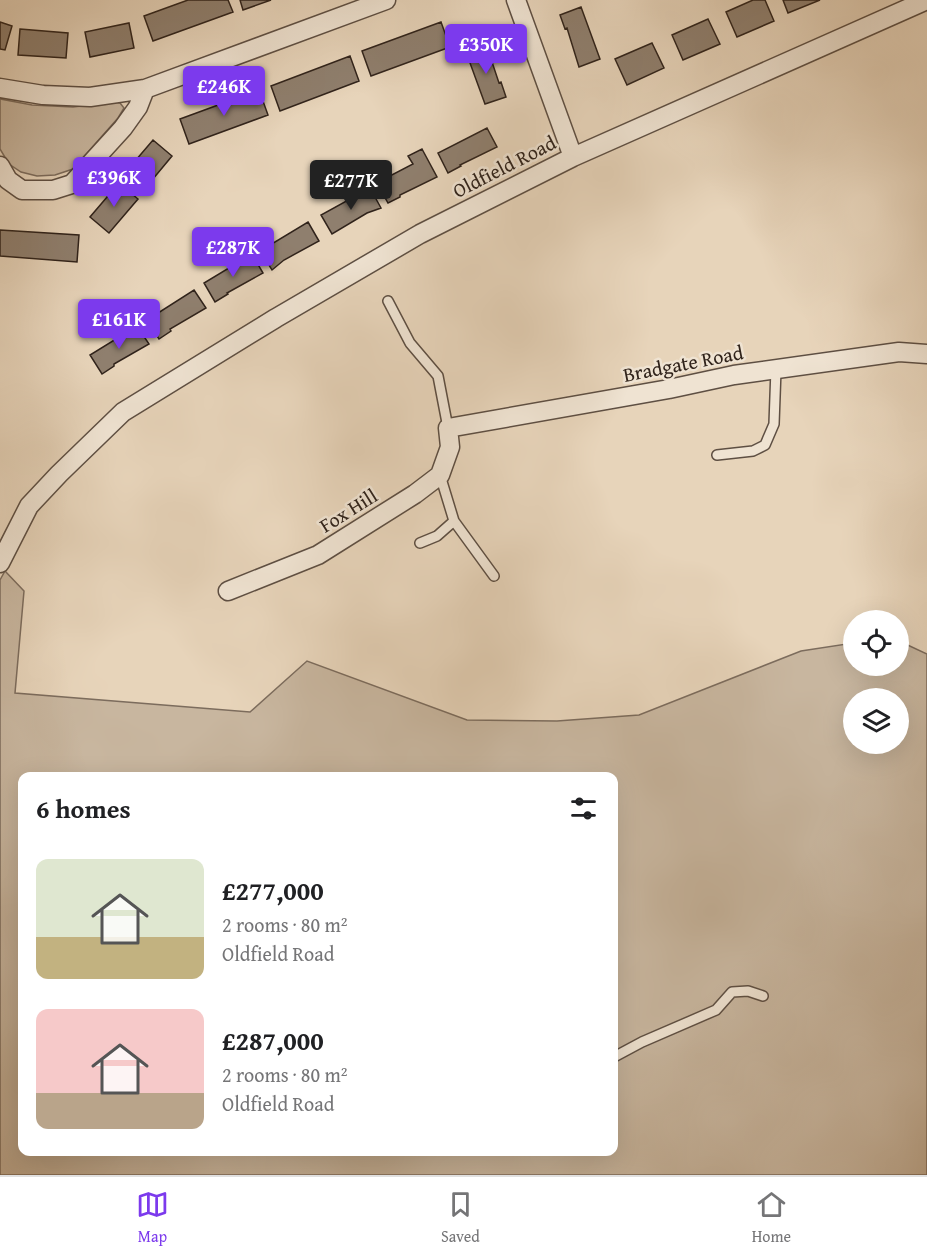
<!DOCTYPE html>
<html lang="en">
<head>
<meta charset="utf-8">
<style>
	:root { --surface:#fff; --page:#f6f6f6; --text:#202124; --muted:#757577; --line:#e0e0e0; --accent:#7c3aed }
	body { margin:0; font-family:"Gentium Book Plus",serif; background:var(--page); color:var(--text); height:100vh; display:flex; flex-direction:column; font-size:22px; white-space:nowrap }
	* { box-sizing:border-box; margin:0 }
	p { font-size:20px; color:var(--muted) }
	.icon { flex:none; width:33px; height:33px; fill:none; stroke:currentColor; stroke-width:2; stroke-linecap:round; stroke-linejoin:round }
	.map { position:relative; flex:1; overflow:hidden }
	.side { position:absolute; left:18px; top:772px; width:600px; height:384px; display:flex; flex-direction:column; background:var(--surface); border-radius:12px; box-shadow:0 6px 24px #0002 }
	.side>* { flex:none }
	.controls { position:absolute; left:843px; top:610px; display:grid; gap:12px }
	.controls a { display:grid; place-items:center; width:66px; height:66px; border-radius:50%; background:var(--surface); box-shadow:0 6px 24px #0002; font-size:30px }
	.price { position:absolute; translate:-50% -51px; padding:0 14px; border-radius:6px; background:var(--accent); color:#fff; font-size:20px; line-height:39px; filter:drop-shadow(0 2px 3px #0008) }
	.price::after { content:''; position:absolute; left:50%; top:36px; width:18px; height:14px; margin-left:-9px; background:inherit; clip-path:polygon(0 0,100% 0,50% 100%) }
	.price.on { background:#222; color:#fff }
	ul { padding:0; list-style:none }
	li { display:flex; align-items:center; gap:18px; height:150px; padding:0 18px }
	li span { display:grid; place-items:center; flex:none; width:168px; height:120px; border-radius:12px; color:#555 }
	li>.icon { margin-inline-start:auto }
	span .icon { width:72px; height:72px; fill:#fffc; stroke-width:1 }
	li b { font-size:26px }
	h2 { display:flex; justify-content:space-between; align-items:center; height:72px; padding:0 18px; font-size:26px }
	.tabs { display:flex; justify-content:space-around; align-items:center; height:84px; border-top:2px solid var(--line); background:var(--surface); font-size:16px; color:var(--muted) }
	.tabs a { display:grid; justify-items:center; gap:3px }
	.tabs .on { color:var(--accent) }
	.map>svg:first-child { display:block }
	.green { fill:#c8b69f; stroke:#7c6c5d; stroke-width:1.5; fill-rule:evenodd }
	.building { fill:#8f7f6e; stroke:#30231b; stroke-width:1.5 }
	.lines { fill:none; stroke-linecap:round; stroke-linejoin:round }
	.service-casing { stroke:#5e4f43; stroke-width:12 }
	.minor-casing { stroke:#5e4f43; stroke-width:21 }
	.service { stroke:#efe3d2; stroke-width:9 }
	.minor { stroke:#efe3d2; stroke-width:18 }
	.labels { text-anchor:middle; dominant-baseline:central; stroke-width:5; stroke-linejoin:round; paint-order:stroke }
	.street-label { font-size:20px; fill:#30231b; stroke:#efe3d2 }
</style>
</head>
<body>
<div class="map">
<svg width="927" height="1175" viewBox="0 0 927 1175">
	<rect width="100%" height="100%" fill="#e7d4ba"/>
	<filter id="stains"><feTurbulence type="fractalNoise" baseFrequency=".00333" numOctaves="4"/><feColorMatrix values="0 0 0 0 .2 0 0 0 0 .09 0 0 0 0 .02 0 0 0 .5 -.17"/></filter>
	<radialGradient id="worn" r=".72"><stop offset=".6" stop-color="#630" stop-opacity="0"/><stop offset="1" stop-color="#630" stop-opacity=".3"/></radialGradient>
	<path class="green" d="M0,99L32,105L73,107L115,102L120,103L124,108L118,118L73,169L55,175L37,176L21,172L9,164L0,149Z
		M5,571L24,591L15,693L250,712L307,661L467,720L557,721L639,715L801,651L853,643L854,666H898L899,641L927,654V1175H0V580ZM854,699H898V744H854ZM22,777H614V1152H22Z"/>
	<path class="building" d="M188,0H228L233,12L153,41L144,16Z
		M240,0H271L243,10Z
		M753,0H765L774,21L737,37L726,12Z
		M783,0H820L788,13Z
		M581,7L600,59L579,67L567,28L565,29L560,15Z
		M708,19L720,44L683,60L672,35Z
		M0,22L12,26L5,50L0,49Z
		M441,22L450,47L371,76L362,51Z
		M129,23L134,48L90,57L85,32Z
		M20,29L68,33L66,58L18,55Z
		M652,43L664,68L627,85L615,59Z
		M486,44L499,83L501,82L506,97L485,104L466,52Z
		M350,56L359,81L280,111L271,86Z
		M259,90L268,115L189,144L180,119Z
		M487,128L497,147L460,165L461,166L448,173L438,153Z
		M153,140L172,156L143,191L124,174Z
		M422,149L437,177L400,195V197L388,203L373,176L384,170L388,177L413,164L408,156Z
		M119,183L138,199L109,233L90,217Z
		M370,188L381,208L367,213L332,234L321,215Z
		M308,222L319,241L284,260L272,270L260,251Z
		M0,230L79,235L77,262L0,256Z
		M252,254L263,273L227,293L228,294L215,302L204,283Z
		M194,290L206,308L170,329L171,331L159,339L147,320Z
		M137,326L149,344L114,364V366L102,374L90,355Z"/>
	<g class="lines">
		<g class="service-casing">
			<path id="service" d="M388,301L410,343L438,376L448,428
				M717,455L753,451L765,445L774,424L776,369
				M440,475L454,521L494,576
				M420,543L437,536L454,521
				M614,1057L642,1042L716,1010L732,992L748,991L763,996"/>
		</g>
		<g class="minor-casing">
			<path id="minor" d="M516,0L573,157
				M0,88L43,95L90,97L145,89L386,0
				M0,166L8,180L22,190H53L72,184L123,128L138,107L145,89
				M0,563L29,506L59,474L123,412L276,318L420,234L573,157L927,0
				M228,591L318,555L415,494L440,475L450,447L448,428L669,389L734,375L899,352L927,354"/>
		</g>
		<use href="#service" class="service"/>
		<use href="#minor" class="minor"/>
	</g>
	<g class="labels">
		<g class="street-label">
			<text transform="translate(504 166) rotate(-27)">Oldfield Road</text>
			<text transform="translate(683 363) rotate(-11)">Bradgate Road</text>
			<text transform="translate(348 510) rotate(-32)">Fox Hill</text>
		</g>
	</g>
	<rect width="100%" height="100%" filter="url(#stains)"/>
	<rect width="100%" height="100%" fill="url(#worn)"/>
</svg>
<div class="controls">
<a><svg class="icon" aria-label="locate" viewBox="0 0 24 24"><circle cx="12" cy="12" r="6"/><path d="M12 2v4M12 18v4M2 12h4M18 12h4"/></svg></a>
<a><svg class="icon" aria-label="layers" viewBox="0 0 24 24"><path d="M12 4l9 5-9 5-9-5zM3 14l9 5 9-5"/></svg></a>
</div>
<b class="price" style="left:486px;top:75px">£350K</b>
<b class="price" style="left:224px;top:117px">£246K</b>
<b class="price" style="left:114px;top:208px">£396K</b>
<b class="price on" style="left:351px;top:211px">£277K</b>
<b class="price" style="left:233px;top:278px">£287K</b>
<b class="price" style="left:119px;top:350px">£161K</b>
<section class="side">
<h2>6 homes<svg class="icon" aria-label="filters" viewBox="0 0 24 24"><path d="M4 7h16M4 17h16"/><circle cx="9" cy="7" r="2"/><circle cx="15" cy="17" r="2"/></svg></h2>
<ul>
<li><span style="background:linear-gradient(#dfe7d0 65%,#c2b280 0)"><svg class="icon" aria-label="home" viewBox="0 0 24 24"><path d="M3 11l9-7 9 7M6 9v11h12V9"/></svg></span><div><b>£277,000</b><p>2 rooms · 80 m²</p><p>Oldfield Road</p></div></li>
<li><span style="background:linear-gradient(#f6c9c9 70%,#b9a48a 0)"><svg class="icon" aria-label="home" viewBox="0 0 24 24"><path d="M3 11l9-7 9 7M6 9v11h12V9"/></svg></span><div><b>£287,000</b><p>2 rooms · 80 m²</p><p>Oldfield Road</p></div></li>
</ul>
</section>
</div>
<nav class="tabs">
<a class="on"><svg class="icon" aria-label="map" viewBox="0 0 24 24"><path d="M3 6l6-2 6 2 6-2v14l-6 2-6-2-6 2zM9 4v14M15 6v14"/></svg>Map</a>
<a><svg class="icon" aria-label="saved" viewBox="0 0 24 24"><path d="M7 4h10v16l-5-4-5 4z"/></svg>Saved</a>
<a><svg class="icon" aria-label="home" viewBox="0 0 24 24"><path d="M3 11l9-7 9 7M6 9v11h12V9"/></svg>Home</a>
</nav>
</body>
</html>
